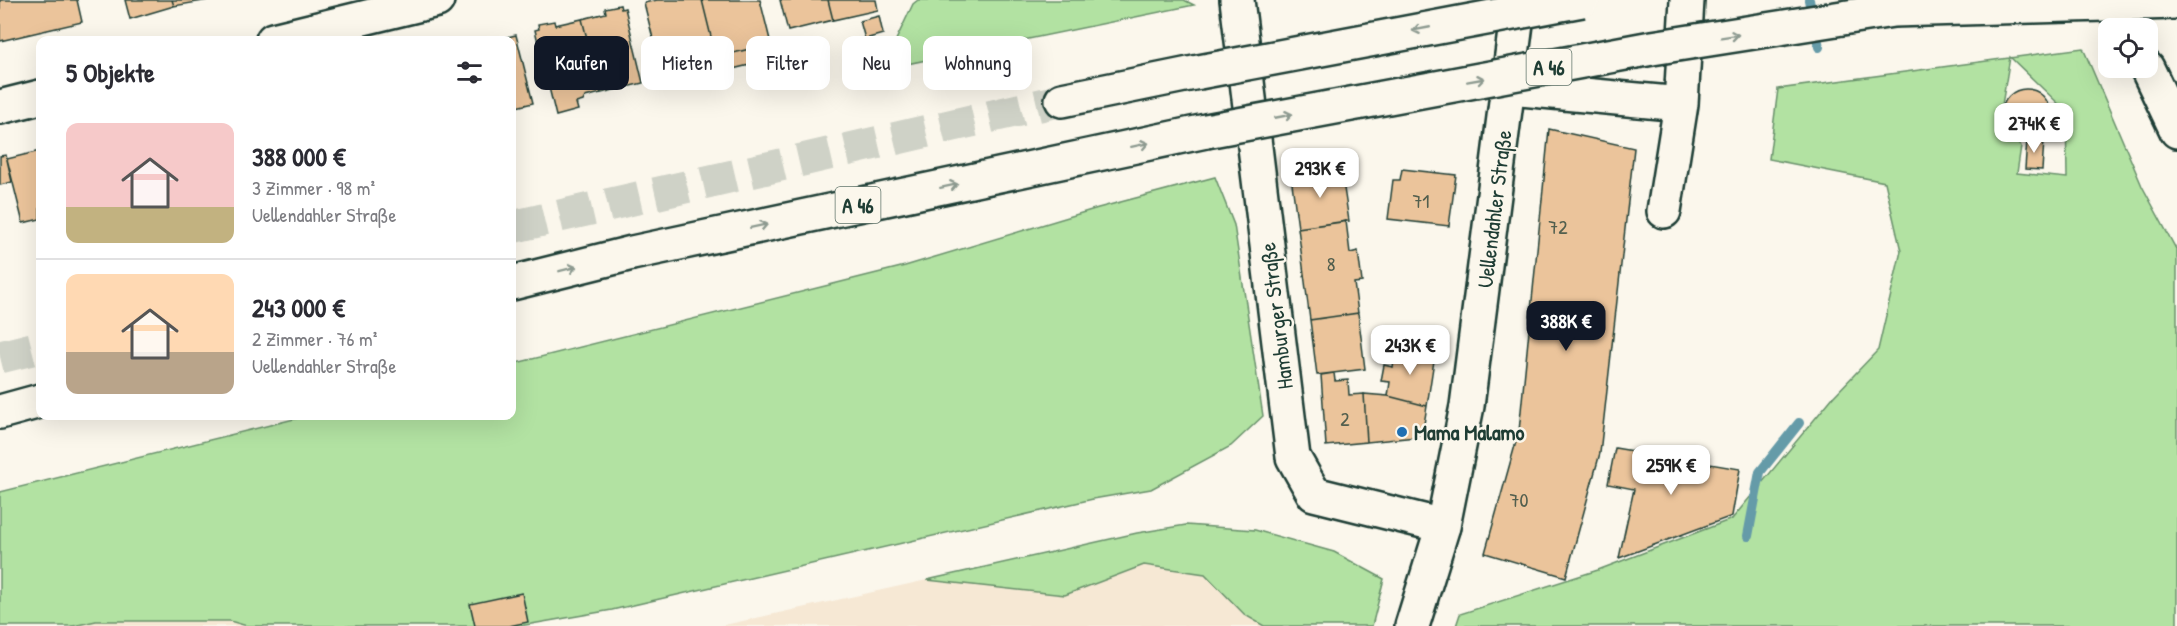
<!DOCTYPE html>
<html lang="de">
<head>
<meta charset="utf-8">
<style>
	:root { --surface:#fff; --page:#f7f7f7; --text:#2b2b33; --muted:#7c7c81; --line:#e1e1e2; --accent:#111827 }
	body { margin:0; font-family:"Patrick Hand",sans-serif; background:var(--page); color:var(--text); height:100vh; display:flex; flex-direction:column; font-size:22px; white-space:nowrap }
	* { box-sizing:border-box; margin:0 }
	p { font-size:20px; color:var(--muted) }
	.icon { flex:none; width:33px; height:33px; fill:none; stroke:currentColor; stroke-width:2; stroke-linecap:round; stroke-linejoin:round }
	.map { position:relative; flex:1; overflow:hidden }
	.panel { position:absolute; left:36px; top:36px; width:480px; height:384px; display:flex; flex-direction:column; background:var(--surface); border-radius:12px; box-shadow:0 6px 24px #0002 }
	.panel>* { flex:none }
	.hud { position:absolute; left:534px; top:36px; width:570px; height:54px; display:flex; gap:12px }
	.tools { position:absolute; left:2098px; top:18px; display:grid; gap:12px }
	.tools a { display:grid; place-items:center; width:60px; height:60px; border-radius:12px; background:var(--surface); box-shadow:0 6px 24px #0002; font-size:30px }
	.price { position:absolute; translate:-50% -51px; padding:0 14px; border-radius:12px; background:#fff; color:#222; font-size:20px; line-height:39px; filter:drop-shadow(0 2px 3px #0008) }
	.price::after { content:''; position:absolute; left:50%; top:36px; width:18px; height:14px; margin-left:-9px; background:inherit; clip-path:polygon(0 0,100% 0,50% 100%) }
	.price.on { background:var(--accent); color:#fff }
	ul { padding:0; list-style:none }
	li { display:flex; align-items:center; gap:18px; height:150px; padding:0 30px }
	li+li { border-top:2px solid var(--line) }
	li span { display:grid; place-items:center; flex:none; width:168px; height:120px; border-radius:12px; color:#555 }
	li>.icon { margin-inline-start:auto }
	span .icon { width:72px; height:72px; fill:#fffc; stroke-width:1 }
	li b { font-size:26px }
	h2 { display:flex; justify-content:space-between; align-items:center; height:72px; padding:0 30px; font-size:26px }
	.pill { padding:0 21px; border-radius:12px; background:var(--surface); box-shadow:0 6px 24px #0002; font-size:21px; line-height:54px }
	.pill.on { background:var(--accent); color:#fff }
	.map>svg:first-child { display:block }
	.built { fill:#f6e8d4 }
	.green { fill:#b2e2a2; stroke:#68906b; stroke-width:1.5; fill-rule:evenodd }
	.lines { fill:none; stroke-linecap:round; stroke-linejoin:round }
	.stream { stroke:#659ba8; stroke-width:10 }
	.building { fill:#ebc49b; stroke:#1f3d34; stroke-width:1.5 }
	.highway-tunnel { stroke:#cfd2c7; stroke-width:33; stroke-dasharray:33 16; stroke-linecap:butt }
	.minor-casing { stroke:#1f3d34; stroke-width:38 }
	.major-casing { stroke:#1f3d34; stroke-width:38 }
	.highway-casing { stroke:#1f3d34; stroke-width:38 }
	.minor { stroke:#fbf7ec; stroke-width:33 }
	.major { stroke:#fbf7ec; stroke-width:33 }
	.highway { stroke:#fbf7ec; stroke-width:33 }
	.highway-bridge-casing { stroke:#1f3d34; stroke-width:38; stroke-linecap:butt }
	.highway-bridge { stroke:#fbf7ec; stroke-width:33 }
	.oneway { stroke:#8d9a90 }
	.poi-dot { fill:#1f6fb2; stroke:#fbf7ec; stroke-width:2 }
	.labels { text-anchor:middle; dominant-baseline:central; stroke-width:5; stroke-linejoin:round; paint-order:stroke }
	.number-label { font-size:20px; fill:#525f4e }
	.shield { fill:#fbf7ec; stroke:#61756b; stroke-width:1.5 }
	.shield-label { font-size:21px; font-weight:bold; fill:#1f3d34 }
	.street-label { font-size:22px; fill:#1f3d34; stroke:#fbf7ec }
	.poi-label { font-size:22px; font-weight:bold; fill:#1f3d34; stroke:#fbf7ec; text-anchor:start }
</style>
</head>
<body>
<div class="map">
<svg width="2177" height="626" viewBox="0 0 2177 626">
	<rect width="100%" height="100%" fill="#fbf7ec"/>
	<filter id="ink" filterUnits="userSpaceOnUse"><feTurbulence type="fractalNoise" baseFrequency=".0167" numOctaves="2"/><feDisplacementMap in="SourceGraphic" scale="12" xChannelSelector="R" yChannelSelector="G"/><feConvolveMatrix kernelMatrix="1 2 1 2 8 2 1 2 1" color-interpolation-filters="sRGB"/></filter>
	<g filter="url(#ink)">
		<path class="built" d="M1144,565L1205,574L1245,615L1264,626H720L927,580L1065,595Z
			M96,621H230L247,626H73Z"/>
		<path class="green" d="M918,0H1184L1194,5L897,66L896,40L913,4Z
			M2083,48L2142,186L2177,251V626H1456L1460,614L1598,570L1732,519L1833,397L1878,350L1901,251L1885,182L1769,159L1778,89ZM2010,57L2066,111L2067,178L2017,173L2021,146L1999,123Z
			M1215,177L1234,225L1263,416L1231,446L1151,489L1093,499L612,610L520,626H247L230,621H96L73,626H0V492L306,416H512V364L905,266L1098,208Z
			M1186,525L1255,530L1334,552L1384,579L1372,626H1264L1245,615L1205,574L1144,565L1065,595L927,580L1137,533Z"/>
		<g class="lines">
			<path class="stream" d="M1809,0L1819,47
				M1748,536L1760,472L1799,423"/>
		</g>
		<path class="building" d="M0,0H77L82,22L0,41Z
			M125,0H172L174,6L130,19Z
			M172,0H209L174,6Z
			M657,0H702L716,57L661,70L644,3Z
			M702,0H760L771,44L716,57Z
			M780,0H828L833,20L788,31Z
			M828,0H876L878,10L833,20Z
			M620,5L621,9L625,8L643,83L601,93L582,19L606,13L605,8Z
			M879,16L883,34L865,39L860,21Z
			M582,19L601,93L585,97L583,101L576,103L578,110L556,116L535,30L539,29L538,24L554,21L555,25Z
			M516,35L533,103L512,108V40H494Z
			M774,43L778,58L720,72L716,57Z
			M2002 113a24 24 0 1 1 48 0a24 24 0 1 1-48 0Z
			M1549,129L1634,148L1600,453L1566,577L1485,553L1519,431Z
			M2027,139L2044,140L2042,170L2025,169Z
			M40,151V219L23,223L7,159Z
			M6,155L12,182L0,185V156Z
			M1341,169L1349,221L1298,228L1291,176Z
			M1402,169L1456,175L1449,226L1388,219L1393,180H1400Z
			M1346,221L1350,253L1358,251L1362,282L1354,283L1358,313L1310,320L1298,228Z
			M1358,313L1365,369L1317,375L1310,320Z
			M1396,348L1435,354L1427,406L1388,396L1390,382L1381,381L1384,365L1393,367Z
			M1334,373L1335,381L1348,380L1349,395L1364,394L1367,442L1326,446L1321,375Z
			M1364,394L1388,396L1427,406L1423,430L1416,437L1367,442Z
			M1615,448L1740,469L1732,516L1619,558L1634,489L1608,484Z
			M522,593L528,622L509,626H475L470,604Z"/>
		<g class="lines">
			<path class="highway-tunnel" d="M512,227L1062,100
				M0,357L40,347"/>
			<g class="minor-casing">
				<path id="minor" d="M1237,0L1293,457L1314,494L1443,526
					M273,40L437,0
					M1509,88L1681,104L1664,211
					M1681,104L1687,0
					M0,107L40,97"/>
			</g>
			<g class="major-casing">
				<path id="major" d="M2120,0L2131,28
					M2147,68L2177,131
					M1412,626L1443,526L1467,406L1519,0"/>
			</g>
			<g class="highway-casing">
				<path id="highway" d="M1062,100L1199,72
					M512,283L632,253L1206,131
					M0,412L40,401"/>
			</g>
			<use href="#minor" class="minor"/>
			<use href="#major" class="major"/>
			<use href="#highway" class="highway"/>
			<g class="highway-bridge-casing">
				<path id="highway-bridge" d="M1199,72L1582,0
					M1206,131L1652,48L1893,10L2177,2"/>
			</g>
			<use href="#highway-bridge" class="highway-bridge"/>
		</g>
		<defs><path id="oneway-shaft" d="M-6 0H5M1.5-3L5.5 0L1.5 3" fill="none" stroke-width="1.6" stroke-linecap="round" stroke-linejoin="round" transform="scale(1.5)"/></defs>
		<g class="oneway">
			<use href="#oneway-shaft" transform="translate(1421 29) rotate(169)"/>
			<use href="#oneway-shaft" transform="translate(1730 36) rotate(-9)"/>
			<use href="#oneway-shaft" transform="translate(1476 80) rotate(-10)"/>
			<use href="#oneway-shaft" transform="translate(1284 116) rotate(-11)"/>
			<use href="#oneway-shaft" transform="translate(1140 145) rotate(-12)"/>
			<use href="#oneway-shaft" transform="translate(949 186) rotate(-12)"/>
			<use href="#oneway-shaft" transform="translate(759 226) rotate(-12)"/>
			<use href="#oneway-shaft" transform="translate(568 269) rotate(-14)"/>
		</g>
	</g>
	<circle class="poi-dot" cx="1402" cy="432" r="6"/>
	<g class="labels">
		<g class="number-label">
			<text x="1421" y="200">71</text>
			<text x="1558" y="226">72</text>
			<text x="1331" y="263">8</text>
			<text x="1345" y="418">2</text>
			<text x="1519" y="499">70</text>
		</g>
		<g class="shield">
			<rect x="1526.5" y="49" width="45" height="36" rx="4.5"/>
			<rect x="835.5" y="187" width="45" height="36" rx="4.5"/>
		</g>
		<g class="shield-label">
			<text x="1549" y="67">A 46</text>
			<text x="858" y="205">A 46</text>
		</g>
		<g class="street-label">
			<text transform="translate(1494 209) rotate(-83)">Uellendahler Straße</text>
			<text transform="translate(1276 316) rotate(-97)">Hamburger Straße</text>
		</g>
		<g class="poi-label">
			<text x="1414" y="432">Mama Malamo</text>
		</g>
	</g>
</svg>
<div class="tools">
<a><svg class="icon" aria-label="locate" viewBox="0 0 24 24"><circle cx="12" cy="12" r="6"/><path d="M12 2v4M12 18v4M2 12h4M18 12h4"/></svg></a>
</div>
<b class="price" style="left:2034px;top:154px">274K €</b>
<b class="price" style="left:1320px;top:199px">293K €</b>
<b class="price on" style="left:1566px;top:352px">388K €</b>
<b class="price" style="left:1410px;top:376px">243K €</b>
<b class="price" style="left:1671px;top:496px">259K €</b>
<div class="hud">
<a class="pill on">Kaufen</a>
<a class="pill">Mieten</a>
<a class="pill">Filter</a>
<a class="pill">Neu</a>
<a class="pill">Wohnung</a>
</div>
<section class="panel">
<h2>5 Objekte<svg class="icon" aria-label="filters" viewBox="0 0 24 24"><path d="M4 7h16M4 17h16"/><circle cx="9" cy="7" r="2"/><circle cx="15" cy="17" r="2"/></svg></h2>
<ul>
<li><span style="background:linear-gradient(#f6c9c9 70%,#c2b280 0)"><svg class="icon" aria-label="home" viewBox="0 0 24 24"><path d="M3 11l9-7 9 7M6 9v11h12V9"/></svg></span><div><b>388 000 €</b><p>3 Zimmer · 98 m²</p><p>Uellendahler Straße</p></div></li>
<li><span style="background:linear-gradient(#ffd9b3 65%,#b9a48a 0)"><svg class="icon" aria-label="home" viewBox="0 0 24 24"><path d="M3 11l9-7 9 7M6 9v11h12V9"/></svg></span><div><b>243 000 €</b><p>2 Zimmer · 76 m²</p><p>Uellendahler Straße</p></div></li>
</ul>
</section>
</div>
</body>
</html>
